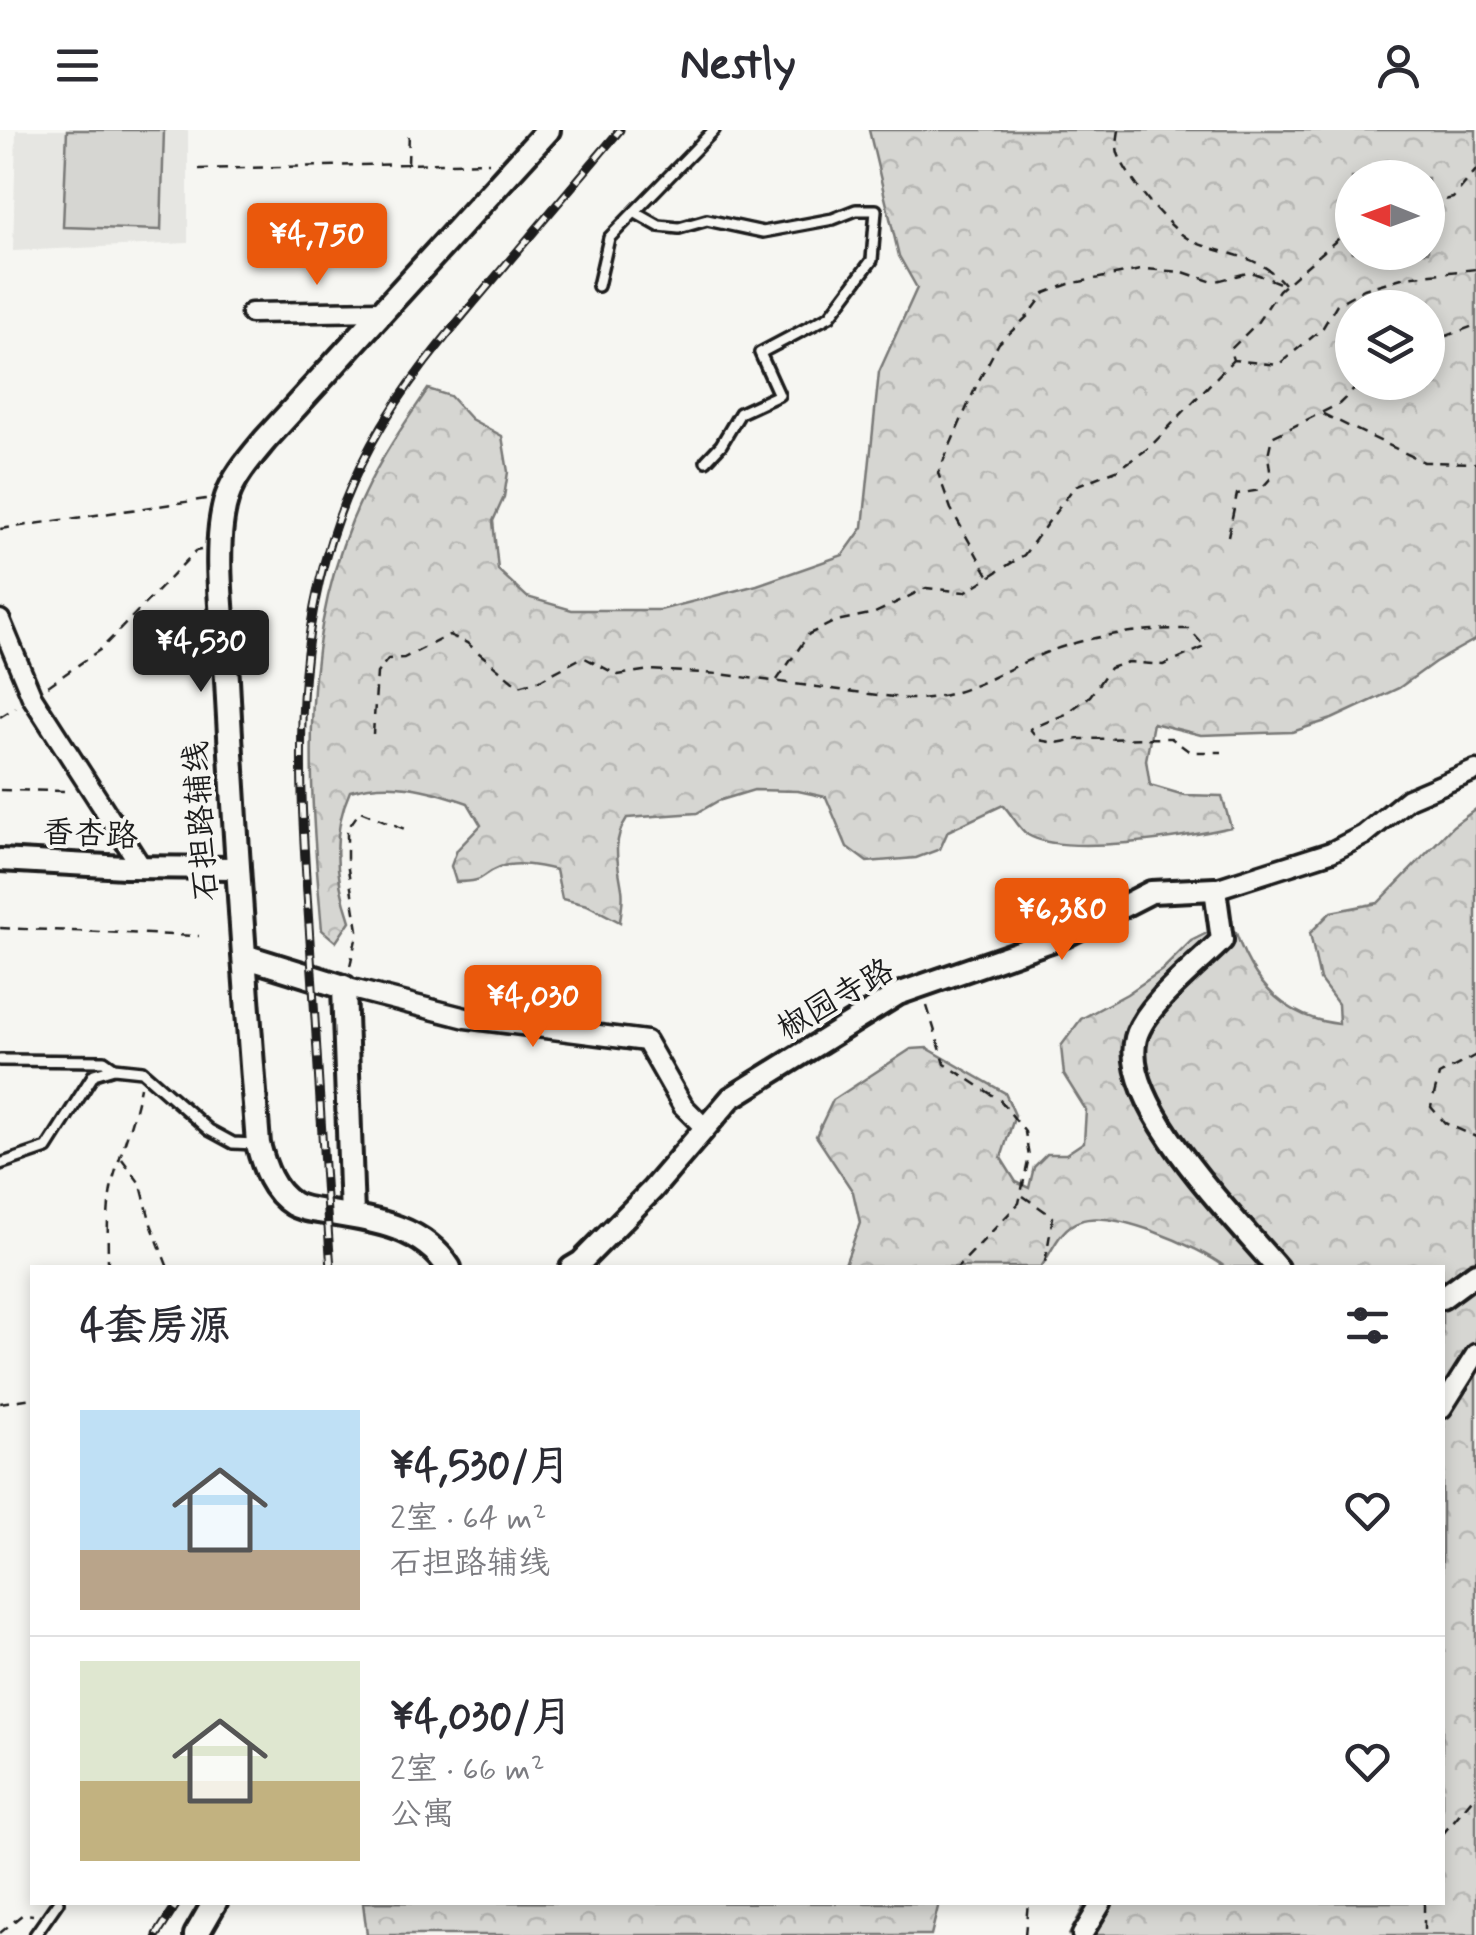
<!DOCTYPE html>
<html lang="zh">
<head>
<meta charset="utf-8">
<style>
	:root { --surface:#fff; --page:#f2f2f3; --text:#2b2b33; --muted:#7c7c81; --line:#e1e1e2; --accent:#ea580c }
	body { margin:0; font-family:Mynerve,"LXGW WenKai TC",sans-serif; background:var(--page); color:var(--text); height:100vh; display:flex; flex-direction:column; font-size:38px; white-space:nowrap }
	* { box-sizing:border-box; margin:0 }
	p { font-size:32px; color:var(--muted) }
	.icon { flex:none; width:55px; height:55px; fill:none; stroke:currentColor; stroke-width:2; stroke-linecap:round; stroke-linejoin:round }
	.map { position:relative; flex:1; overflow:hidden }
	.details { position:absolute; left:30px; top:1135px; width:1415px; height:640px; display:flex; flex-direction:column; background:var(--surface); border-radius:0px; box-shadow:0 5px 15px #0003 }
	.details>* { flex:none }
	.needle { width:65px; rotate:271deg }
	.tools { position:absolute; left:1335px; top:30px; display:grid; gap:20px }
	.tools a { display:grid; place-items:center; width:110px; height:110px; border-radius:50%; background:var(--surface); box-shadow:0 5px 15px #0003; font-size:50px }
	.price { position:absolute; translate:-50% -85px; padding:0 22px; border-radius:10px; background:var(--accent); color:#fff; font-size:32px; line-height:65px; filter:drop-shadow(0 2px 5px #0008) }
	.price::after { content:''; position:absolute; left:50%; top:60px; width:30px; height:22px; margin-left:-15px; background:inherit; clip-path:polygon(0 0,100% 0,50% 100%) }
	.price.current { background:#222; color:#fff }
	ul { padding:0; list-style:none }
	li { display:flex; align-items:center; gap:30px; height:250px; padding:0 50px }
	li+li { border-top:2px solid var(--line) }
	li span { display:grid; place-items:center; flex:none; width:280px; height:200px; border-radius:0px; color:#555 }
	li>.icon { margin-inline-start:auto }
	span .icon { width:120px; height:120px; fill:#fffc; stroke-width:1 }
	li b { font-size:42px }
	h2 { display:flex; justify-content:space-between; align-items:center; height:120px; padding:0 50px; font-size:42px }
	header { display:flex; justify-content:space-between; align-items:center; height:130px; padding:0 50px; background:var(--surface); font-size:45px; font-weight:700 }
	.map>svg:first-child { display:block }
	.built { fill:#e6e6e2 }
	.forest { fill:url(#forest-crowns); stroke:#797977; stroke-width:2.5; fill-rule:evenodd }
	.green { fill:#d6d6d2; stroke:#797977; stroke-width:2.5 }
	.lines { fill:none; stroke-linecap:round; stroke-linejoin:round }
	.service-casing { stroke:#1c1c1c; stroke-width:16 }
	.minor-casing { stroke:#1c1c1c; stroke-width:25 }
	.tertiary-casing { stroke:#1c1c1c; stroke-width:28 }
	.secondary-casing { stroke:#1c1c1c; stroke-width:30 }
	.path { stroke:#1c1c1c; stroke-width:2.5; stroke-dasharray:10 8; stroke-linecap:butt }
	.service { stroke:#f6f6f2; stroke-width:9 }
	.minor { stroke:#f6f6f2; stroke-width:18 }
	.tertiary { stroke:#f6f6f2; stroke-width:20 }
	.secondary { stroke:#f6f6f2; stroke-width:22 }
	.rail-casing { stroke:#1c1c1c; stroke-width:9 }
	.rail { stroke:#f6f6f2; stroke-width:5; stroke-dasharray:15; stroke-linecap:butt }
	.labels { text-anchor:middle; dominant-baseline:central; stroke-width:8; stroke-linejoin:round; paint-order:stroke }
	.street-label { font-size:32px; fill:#1c1c1c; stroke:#f6f6f2 }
</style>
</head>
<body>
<header><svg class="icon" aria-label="menu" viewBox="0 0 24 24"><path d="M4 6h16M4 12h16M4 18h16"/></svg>Nestly<svg class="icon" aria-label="person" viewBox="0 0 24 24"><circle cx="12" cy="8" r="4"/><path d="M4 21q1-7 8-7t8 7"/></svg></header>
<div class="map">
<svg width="1476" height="1805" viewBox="0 0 1476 1805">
	<defs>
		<pattern id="forest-crowns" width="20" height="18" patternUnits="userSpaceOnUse" patternTransform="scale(2.5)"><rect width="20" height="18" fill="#d6d6d2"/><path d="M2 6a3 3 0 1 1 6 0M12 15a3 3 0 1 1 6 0" fill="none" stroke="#b7b7b4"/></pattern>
	</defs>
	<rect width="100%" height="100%" fill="#f6f6f2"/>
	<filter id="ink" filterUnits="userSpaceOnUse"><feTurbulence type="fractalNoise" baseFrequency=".01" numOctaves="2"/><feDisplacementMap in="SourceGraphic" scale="20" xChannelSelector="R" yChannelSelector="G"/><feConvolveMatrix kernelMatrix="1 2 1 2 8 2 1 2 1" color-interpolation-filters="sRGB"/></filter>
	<g filter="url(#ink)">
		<path class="built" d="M16,0H188V113L13,121Z"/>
		<path class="forest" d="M869,0H1476V509L1435,532L1399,558L1332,589L1292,602L1201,605L1153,593L1146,630L1150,655L1184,665L1222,666L1231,697C1190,707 1064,727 1028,705C1019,699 1011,683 1003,675L948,701L940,719L916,728L867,732L847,717L826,667L798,661L754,660L718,671L697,683L627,688C611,712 618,733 622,759C624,769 621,781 620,792L587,775L562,769L556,740C539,736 517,731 500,737C477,746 488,752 456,752L451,736L457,720L481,695L468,673C428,659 392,649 350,661C331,703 335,748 350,791L336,812L322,800C309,651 296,504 364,364C381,327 405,293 428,259L450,266L471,289L502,306L508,342L504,367L493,391L498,440L527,467L572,480H660L757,455L843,425L863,397L879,242L917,158L899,126ZM1352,48H1428V122H1352ZM1352,178H1428V252H1352Z
			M1476,679V1805H1069L1086,1773L1442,1772V1138L1225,1137C1199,1117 1113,1079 1080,1091C1060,1097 1052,1122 1041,1137H844L860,1093L853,1062L816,1006L833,970L911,919L927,918L1005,963L1015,985L1001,1028L1016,1052L1029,1058L1034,1037L1047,1024H1066L1084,1012L1086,980L1064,945L1061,916L1081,889L1127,864L1162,840L1191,811L1211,801L1236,803C1253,853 1284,888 1339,894L1338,874L1320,850L1310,803L1331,782L1378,773L1453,696Z
			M363,1773V1772L939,1773L931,1805H367Z"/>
		<path class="green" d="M67,0H164L161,100L63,97Z"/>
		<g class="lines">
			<g class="service-casing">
				<path id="service" d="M636,83L659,96L679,98L707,90L763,102L833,89L856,80H876L872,130L830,186L760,223L779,265L740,283L721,315L706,331
					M598,156L609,108L714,0
					M0,930L104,931L114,938
					M0,1034L47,1018L94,944L114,938L142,941L209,1000L233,1013L255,1014
					M35,1805L58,1772"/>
			</g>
			<g class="minor-casing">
				<path id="minor" d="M251,183L383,181
					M0,490L32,567L142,738
					M1215,759L1331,722L1364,705L1408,669L1476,640
					M344,857L466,888L646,911L683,976L705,998
					M1442,1278L1476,1224
					M1082,1805L1102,1772"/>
			</g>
			<g class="tertiary-casing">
				<path id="tertiary" d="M0,730L125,737L237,738
					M571,1138L581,1132L652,1060L731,968L898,864L1065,806L1151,762L1215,759L1222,810C1199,834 1144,876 1136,908C1119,974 1236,1089 1277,1138
					M1442,1168L1476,1143"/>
			</g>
			<g class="secondary-casing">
				<path id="secondary" d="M244,826L344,857L352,1086
					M449,1138C423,1097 375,1090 331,1083C320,1081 303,1080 293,1074C272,1061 264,1037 258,1014C246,860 235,705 227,550C224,498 211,415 227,367C234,346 251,327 265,310L548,0
					M196,1805L215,1772"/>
			</g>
			<path class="path" d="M1119,0C1118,7 1116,16 1118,23C1126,47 1171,102 1194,112C1227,126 1259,124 1284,154
				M408,34L409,0
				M199,39L489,32
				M1428,74L1453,68L1476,40
				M1352,97L1279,160L1257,193L1230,220L1233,230L1278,235L1322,199L1337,174L1364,159L1405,147L1476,139
				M1428,213L1476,195
				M1323,284L1424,332L1476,333
				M0,399L206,369
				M1228,406L1237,364L1260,360L1271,348L1268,325L1272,307L1339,274L1362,252
				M988,445L951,379L938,343L978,252L999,213L1029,185L1045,163L1069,154L1145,139L1183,142L1213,152L1251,142L1285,155
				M777,550L809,504L836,491L875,483L926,458L965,462L1024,425L1075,356L1119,339L1150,317L1233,230
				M48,556L101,519L196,421L201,420
				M0,587L16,577
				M373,604L377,543L388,529L404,528L449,505L467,513L519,556L540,550L583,527L618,545L650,540L719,544L908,569C966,570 1001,539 1053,520C1098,504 1141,499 1189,499L1205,517L1163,535L1128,532L1110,538L1090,566L1066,584L1030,599L1039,610L1056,613L1079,609L1171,608L1190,622H1222
				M0,660L72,661
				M0,798L199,806
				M350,836L358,800L347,733V700L360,681L407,700
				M927,876L945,934L1000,970L1025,1002L1029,1027L1019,1073L957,1138
				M1476,925L1439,945L1431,977L1445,993L1476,1007
				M122,1029L141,1055L151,1094L168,1138
				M1023,1066L1053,1087L1044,1138
				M108,1138C108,1108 106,1078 113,1050C122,1018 134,990 140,957
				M0,1273L32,1268
				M1442,1705L1476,1664
				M1424,1772V1805
				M0,1803L23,1784L33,1785
				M1025,1805L1028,1772"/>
			<use href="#service" class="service"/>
			<use href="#minor" class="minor"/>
			<use href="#tertiary" class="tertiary"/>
			<use href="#secondary" class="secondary"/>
			<g class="rail-casing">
				<path id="rail" d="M331,1138C323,1034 318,930 311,827C300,646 281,482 371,315C404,254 448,203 493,150C535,100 578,50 620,0
					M157,1805L178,1772"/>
			</g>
			<use href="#rail" class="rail"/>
		</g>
	</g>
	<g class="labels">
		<g class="street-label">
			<text transform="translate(202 691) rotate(-94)">石担路辅线</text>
			<text transform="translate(90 705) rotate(3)">香杏路</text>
			<text transform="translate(836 870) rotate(-30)">椒园寺路</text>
		</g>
	</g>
</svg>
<div class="tools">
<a><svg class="needle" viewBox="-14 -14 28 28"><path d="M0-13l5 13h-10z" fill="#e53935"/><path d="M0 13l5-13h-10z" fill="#7c7c81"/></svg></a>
<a><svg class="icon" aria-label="layers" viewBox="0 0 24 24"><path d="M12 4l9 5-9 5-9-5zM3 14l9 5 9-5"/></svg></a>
</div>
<b class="price" style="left:317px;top:158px">¥4,750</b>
<b class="price current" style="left:201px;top:565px">¥4,530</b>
<b class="price" style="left:1062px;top:833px">¥6,380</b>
<b class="price" style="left:533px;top:920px">¥4,030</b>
<section class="details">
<h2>4套房源<svg class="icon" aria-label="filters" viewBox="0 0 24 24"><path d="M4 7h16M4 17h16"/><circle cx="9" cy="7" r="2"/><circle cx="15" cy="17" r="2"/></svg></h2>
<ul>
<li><span style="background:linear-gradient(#bfe0f5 70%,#b9a48a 0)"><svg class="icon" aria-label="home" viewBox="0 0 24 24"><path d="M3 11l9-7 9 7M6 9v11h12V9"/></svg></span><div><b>¥4,530/月</b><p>2室 · 64 m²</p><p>石担路辅线</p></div><svg class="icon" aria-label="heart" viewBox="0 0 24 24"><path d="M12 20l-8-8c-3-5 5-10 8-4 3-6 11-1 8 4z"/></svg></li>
<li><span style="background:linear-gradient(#dfe7d0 60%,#c2b280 0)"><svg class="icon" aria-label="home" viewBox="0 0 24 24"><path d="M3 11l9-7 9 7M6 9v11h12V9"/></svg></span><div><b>¥4,030/月</b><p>2室 · 66 m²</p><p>公寓</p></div><svg class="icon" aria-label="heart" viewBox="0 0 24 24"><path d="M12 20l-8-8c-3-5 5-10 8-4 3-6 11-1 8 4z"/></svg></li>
</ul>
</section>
</div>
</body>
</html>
